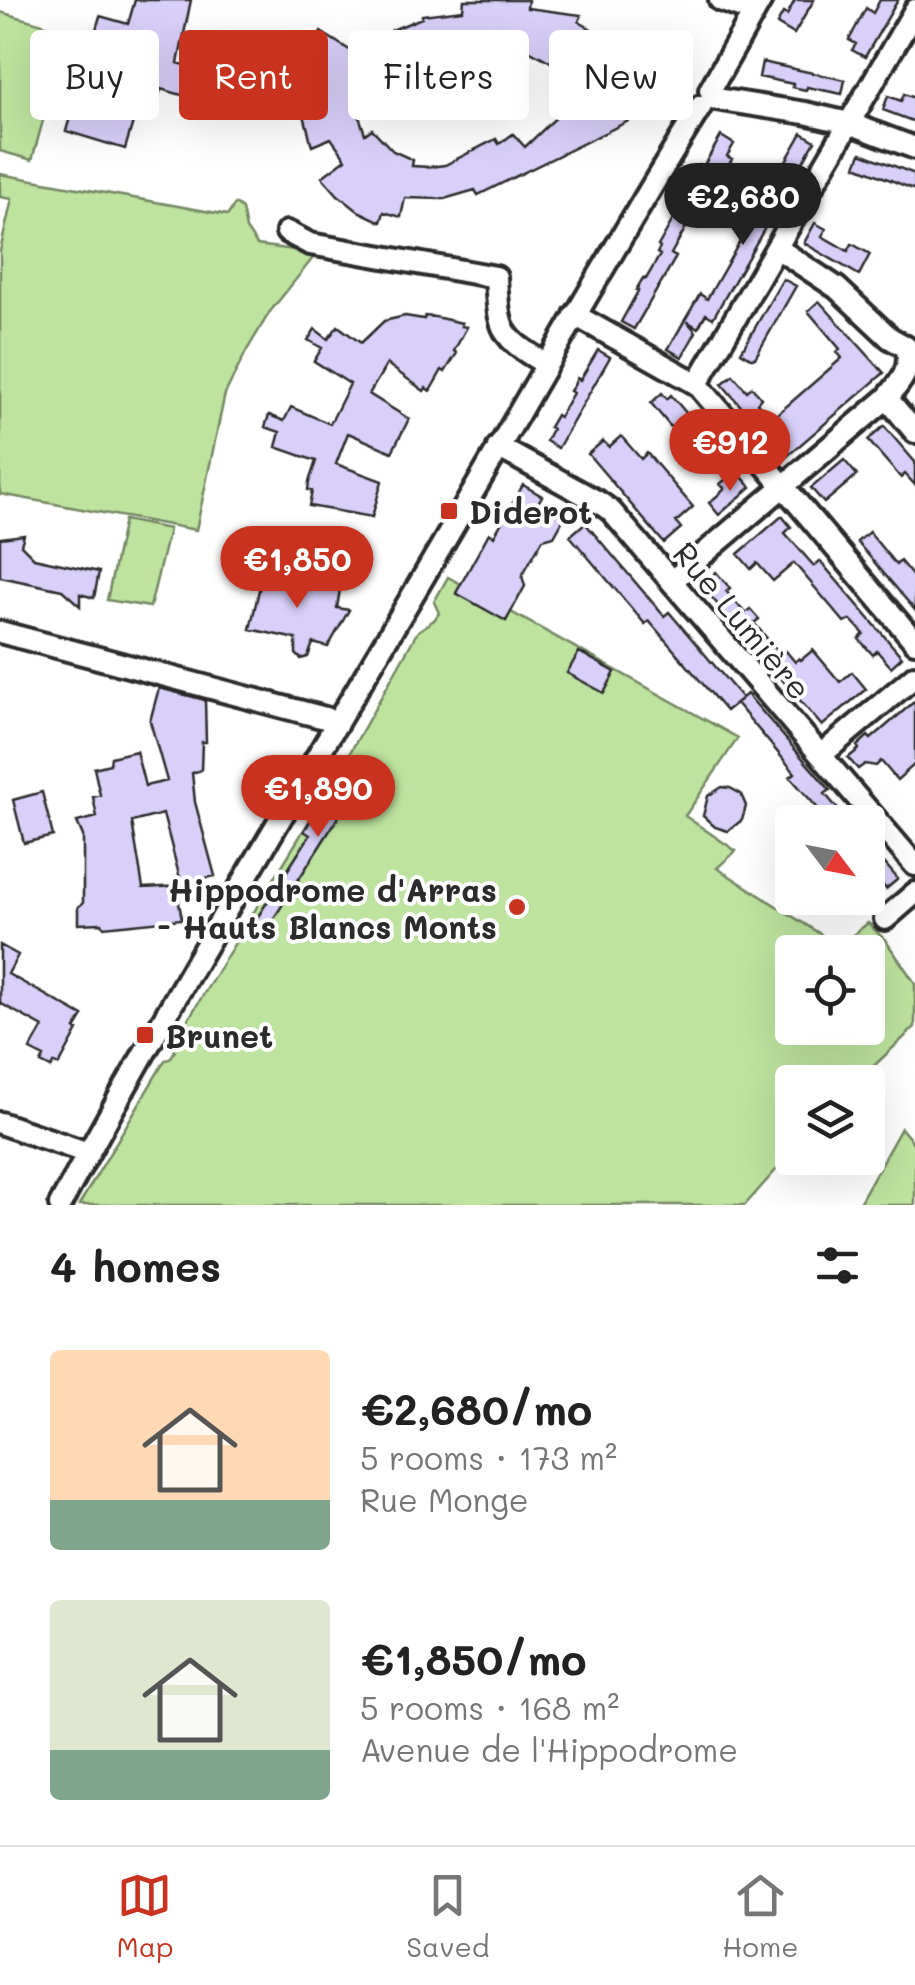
<!DOCTYPE html>
<html lang="en">
<head>
<meta charset="utf-8">
<style>
	:root { --surface:#fff; --page:#f2f2f2; --text:#222; --muted:#767676; --line:#e0e0e0; --accent:#c8321e }
	body { margin:0; font-family:Mali,sans-serif; background:var(--page); color:var(--text); height:100vh; display:flex; flex-direction:column; font-size:38px; white-space:nowrap }
	* { box-sizing:border-box; margin:0 }
	p { font-size:32px; color:var(--muted) }
	.icon { flex:none; width:55px; height:55px; fill:none; stroke:currentColor; stroke-width:2; stroke-linecap:round; stroke-linejoin:round }
	.map { position:relative; height:1205px; overflow:hidden }
	.sheet { display:flex; flex-direction:column; background:var(--surface); flex:1 }
	.sheet>* { flex:none }
	.banner { position:absolute; left:30px; top:30px; width:855px; height:90px; display:flex; gap:20px }
	.needle { width:65px; rotate:122deg }
	.buttons { position:absolute; left:775px; top:805px; display:grid; gap:20px }
	.buttons a { display:grid; place-items:center; width:110px; height:110px; border-radius:10px; background:var(--surface); box-shadow:0 10px 40px #0002; font-size:50px }
	.price { position:absolute; translate:-50% -85px; padding:0 22px; border-radius:35px; background:var(--accent); color:#fff; font-size:32px; line-height:65px; filter:drop-shadow(0 2px 5px #0008) }
	.price::after { content:''; position:absolute; left:50%; top:60px; width:30px; height:22px; margin-left:-15px; background:inherit; clip-path:polygon(0 0,100% 0,50% 100%) }
	.price.selected { background:#222; color:#fff }
	ul { padding:0; list-style:none }
	li { display:flex; align-items:center; gap:30px; height:250px; padding:0 50px }
	li span { display:grid; place-items:center; flex:none; width:280px; height:200px; border-radius:10px; color:#555 }
	li>.icon { margin-inline-start:auto }
	span .icon { width:120px; height:120px; fill:#fffc; stroke-width:1 }
	li b { font-size:42px }
	h2 { display:flex; justify-content:space-between; align-items:center; height:120px; padding:0 50px; font-size:42px }
	.pill { padding:0 35px; border-radius:10px; background:var(--surface); box-shadow:0 10px 40px #0002; font-size:35px; line-height:90px }
	.pill.selected { background:var(--accent); color:#fff }
	.tab-bar { display:flex; justify-content:space-around; align-items:center; height:140px; border-top:2px solid var(--line); background:var(--surface); font-size:28px; color:var(--muted) }
	.tab-bar a { display:grid; justify-items:center; gap:5px }
	.tab-bar .selected { color:var(--accent) }
	.map>svg:first-child { display:block }
	.green { fill:#bde39e; stroke:#748764; stroke-width:2.5; fill-rule:evenodd }
	.building { fill:#d8d0f9; stroke:#2b2b2b; stroke-width:2.5 }
	.lines { fill:none; stroke-linecap:round; stroke-linejoin:round }
	.minor-casing { stroke:#2b2b2b; stroke-width:28 }
	.minor { stroke:#fff; stroke-width:20 }
	.poi-dot { fill:#c8321e; stroke:#fff; stroke-width:4 }
	.labels { text-anchor:middle; dominant-baseline:central; stroke-width:8; stroke-linejoin:round; paint-order:stroke }
	.poi-label { font-size:32px; font-weight:bold; fill:#2b2b2b; stroke:#fff; text-anchor:start }
	.street-label { font-size:32px; fill:#2b2b2b; stroke:#fff }
</style>
</head>
<body>
<div class="map">
<svg width="915" height="1205" viewBox="0 0 915 1205">
	<rect width="100%" height="100%" fill="#fff"/>
	<filter id="ink" filterUnits="userSpaceOnUse"><feTurbulence type="fractalNoise" baseFrequency=".01" numOctaves="2"/><feDisplacementMap in="SourceGraphic" scale="20" xChannelSelector="R" yChannelSelector="G"/><feConvolveMatrix kernelMatrix="1 2 1 2 8 2 1 2 1" color-interpolation-filters="sRGB"/></filter>
	<g filter="url(#ink)">
		<path class="green" d="M0,12L68,31L32,160L0,151Z
			M0,174L228,215L235,204L242,209L246,229L257,245L317,253L269,313L247,350L225,394L196,530L0,494V251L12,199L0,197Z
			M124,520L169,529L150,607L107,600Z
			M448,577L738,738L685,816L736,851L717,868L839,946L868,923L886,941L915,983V1027L857,1082H792V1152L745,1205H79L165,1060L170,1059L175,1051L172,1046L338,774L418,631L434,620L439,613L434,602ZM792,952H868V1028H792Z
			M901,1128L915,1145V1205H858Z"/>
		<path class="building" d="M135,0H191L178,63L200,69L192,98L161,89L153,117L136,112L125,149L66,131L100,16L128,24Z
			M464,0H528L527,8L581,15L579,22L604,36L631,58L645,75L659,97L642,107L645,113L478,195L475,190L444,199L405,198L401,217L384,212L381,222L358,211L338,195L322,177L346,159L331,138L312,146L302,107L304,77L278,73L290,35L314,46L321,32L367,61L357,90L358,113L365,134L372,129L393,151L413,160L412,166L429,167L445,165L496,139L499,144L513,134L525,147L568,106L574,112L589,97L566,73L549,61L519,45L492,37L456,33L455,44L430,48L405,58L392,30L422,18V15L463,10Z
			M795,0H814L794,34L777,24L783,13L787,15Z
			M880,0H898L865,57L852,50L856,44L849,40L866,8L873,13Z
			M762,62L845,80L842,94L807,87L806,90L792,87L793,84L759,77Z
			M904,94L915,98V122L883,110L888,96L901,101Z
			M802,133L815,141L713,318L706,314L698,328L687,321L696,332L682,357L668,349L700,294L707,299Z
			M721,136L734,144L727,156L732,159L714,190L716,194L708,202L702,199L671,254L676,257L634,329L621,322L638,291L636,290L643,278L646,279L660,255L657,253L660,248L658,246L675,216L672,214L679,201L682,203L696,179L693,177L700,165L703,167Z
			M861,153L915,174V190L856,166Z
			M815,223L826,229L822,236L848,251L852,244L870,254L859,275L804,243Z
			M783,279L796,286L755,358H751L741,352Z
			M819,301L884,373L785,458L775,447L781,441L766,424L842,358L837,352L840,349L808,311Z
			M405,316L424,319L425,316L435,317L462,323L461,326L467,327L454,351L457,353L445,372L442,370L430,391L426,388L424,391L387,364L369,394L409,419L392,452L348,433L336,464L382,481L372,517L309,506L312,491L308,490L309,482L316,461L276,447L280,432L265,427L269,415L284,421L291,407L330,424L350,384L314,361L322,348L308,340L315,329L328,339L338,326L361,343L384,321Z
			M598,350L610,357L558,448L546,441L552,429L549,427L556,415L559,417L573,393L570,391L574,385L577,378L580,380Z
			M733,375L747,391L752,387L761,398L757,403L761,407L750,417L722,384Z
			M662,393L667,399L671,395L698,427L703,423L726,450L715,460L697,439L691,444L684,443L651,403Z
			M884,426L915,462V485L905,474L901,478L868,440Z
			M621,436L641,459L647,453L693,507L676,522L681,528L664,543L588,454L603,441L609,447Z
			M844,460L857,475L824,503L811,488Z
			M731,475L736,480L741,476L751,487L719,515L709,503L725,489L720,484Z
			M523,485L542,496L538,503L564,518L554,536L543,539L528,565L522,576L525,586L506,621L456,593L489,533L494,536Z
			M782,516L791,527L785,533L814,566L820,561L902,657L891,667L877,651L873,655L859,639L864,634L851,620L845,623L794,563L773,581L757,563L751,569L738,554Z
			M585,523L664,616L669,612L742,698L726,711L649,621L645,624L570,536Z
			M869,532L896,565L900,561L915,579V610L857,542Z
			M24,535L21,545L34,558L99,572L94,598L80,594V606L62,590L0,577V538Z
			M265,564L291,570L288,582L309,587L310,583L340,589L337,608L349,610L328,647L313,643L308,657L301,659L296,654V639L250,629Z
			M716,572L730,588L726,591L745,613L750,609L759,619L754,623L781,655L786,651L795,662L799,658L801,660L813,650L840,682L852,672L866,689L822,726L701,585Z
			M579,652L615,672L604,693L567,673Z
			M159,688L205,700L206,742H202L201,770L192,773L195,802L215,876L197,880L199,886L183,890L163,814L132,822L143,888L180,886L179,903L182,919L104,927L102,923L78,924V907L83,903V836L77,822L97,817L93,797L100,795L94,768L110,764L111,757L136,751L145,786L167,781L150,721Z
			M747,694L830,790L825,794L849,822H811L822,813L790,777L795,773L736,703Z
			M915,701V764L897,780L881,761L876,766L865,764L858,769L848,758L859,749L857,746L868,736L871,739Z
			M347,770L380,790L364,816L346,805L262,937L250,929L310,835L304,831L322,802L325,804Z
			M722,787L730,788L741,794L746,806L742,820L728,831L715,827L703,816L708,796Z
			M42,792L53,836L24,843L13,800Z
			M868,844L898,879L886,889L868,867Z
			M0,945L18,955L8,974L83,1016L75,1029L78,1030L59,1065L54,1063L51,1068L41,1063L44,1057L30,1050L43,1027L0,1003Z"/>
		<g class="lines">
			<g class="minor-casing">
				<path id="minor" d="M720,0L754,12
					M710,90L761,0
					M716,99L805,113L849,123L915,148
					M287,232L310,244L496,277C499,330 499,337 546,364
					M777,248L837,288L890,338L906,347
					M575,315L697,384L915,642
					M697,384L915,10
					M887,398L915,432
					M498,447L600,503L611,511L915,865
					M672,581L887,398C901,382 913,368 906,347
					M0,632L325,718L337,724
					M821,755L915,676
					M885,919L915,893
					M0,1123L88,1153
					M60,1205C176,990 304,780 428,569C519,415 606,258 701,106"/>
			</g>
			<use href="#minor" class="minor"/>
		</g>
	</g>
	<g class="poi-dot">
		<rect x="439" y="501" width="20" height="20" rx="5"/>
		<circle cx="517" cy="907" r="10"/>
		<rect x="135" y="1025" width="20" height="20" rx="5"/>
	</g>
	<g class="labels">
		<g class="poi-label">
			<text x="469" y="511">Diderot</text>
			<text x="497" y="889" text-anchor="end">Hippodrome d'Arras<tspan x="497" dy="37">- Hauts Blancs Monts</tspan></text>
			<text x="165" y="1035">Brunet</text>
		</g>
		<g class="street-label">
			<text transform="translate(743 620) rotate(50)">Rue Lumière</text>
		</g>
	</g>
</svg>
<div class="buttons">
<a><svg class="needle" viewBox="-14 -14 28 28"><path d="M0-13l5 13h-10z" fill="#e53935"/><path d="M0 13l5-13h-10z" fill="#767676"/></svg></a>
<a><svg class="icon" aria-label="locate" viewBox="0 0 24 24"><circle cx="12" cy="12" r="6"/><path d="M12 2v4M12 18v4M2 12h4M18 12h4"/></svg></a>
<a><svg class="icon" aria-label="layers" viewBox="0 0 24 24"><path d="M12 4l9 5-9 5-9-5zM3 14l9 5 9-5"/></svg></a>
</div>
<b class="price selected" style="left:743px;top:248px">€2,680</b>
<b class="price" style="left:730px;top:494px">€912</b>
<b class="price" style="left:297px;top:611px">€1,850</b>
<b class="price" style="left:318px;top:840px">€1,890</b>
<div class="banner">
<a class="pill">Buy</a>
<a class="pill selected">Rent</a>
<a class="pill">Filters</a>
<a class="pill">New</a>
</div>
</div>
<section class="sheet">
<h2>4 homes<svg class="icon" aria-label="filters" viewBox="0 0 24 24"><path d="M4 7h16M4 17h16"/><circle cx="9" cy="7" r="2"/><circle cx="15" cy="17" r="2"/></svg></h2>
<ul>
<li><span style="background:linear-gradient(#ffd9b3 75%,#7fa58c 0)"><svg class="icon" aria-label="home" viewBox="0 0 24 24"><path d="M3 11l9-7 9 7M6 9v11h12V9"/></svg></span><div><b>€2,680/mo</b><p>5 rooms · 173 m²</p><p>Rue Monge</p></div></li>
<li><span style="background:linear-gradient(#dfe7d0 75%,#7fa58c 0)"><svg class="icon" aria-label="home" viewBox="0 0 24 24"><path d="M3 11l9-7 9 7M6 9v11h12V9"/></svg></span><div><b>€1,850/mo</b><p>5 rooms · 168 m²</p><p>Avenue de l'Hippodrome</p></div></li>
</ul>
</section>
<nav class="tab-bar">
<a class="selected"><svg class="icon" aria-label="map" viewBox="0 0 24 24"><path d="M3 6l6-2 6 2 6-2v14l-6 2-6-2-6 2zM9 4v14M15 6v14"/></svg>Map</a>
<a><svg class="icon" aria-label="saved" viewBox="0 0 24 24"><path d="M7 4h10v16l-5-4-5 4z"/></svg>Saved</a>
<a><svg class="icon" aria-label="home" viewBox="0 0 24 24"><path d="M3 11l9-7 9 7M6 9v11h12V9"/></svg>Home</a>
</nav>
</body>
</html>
